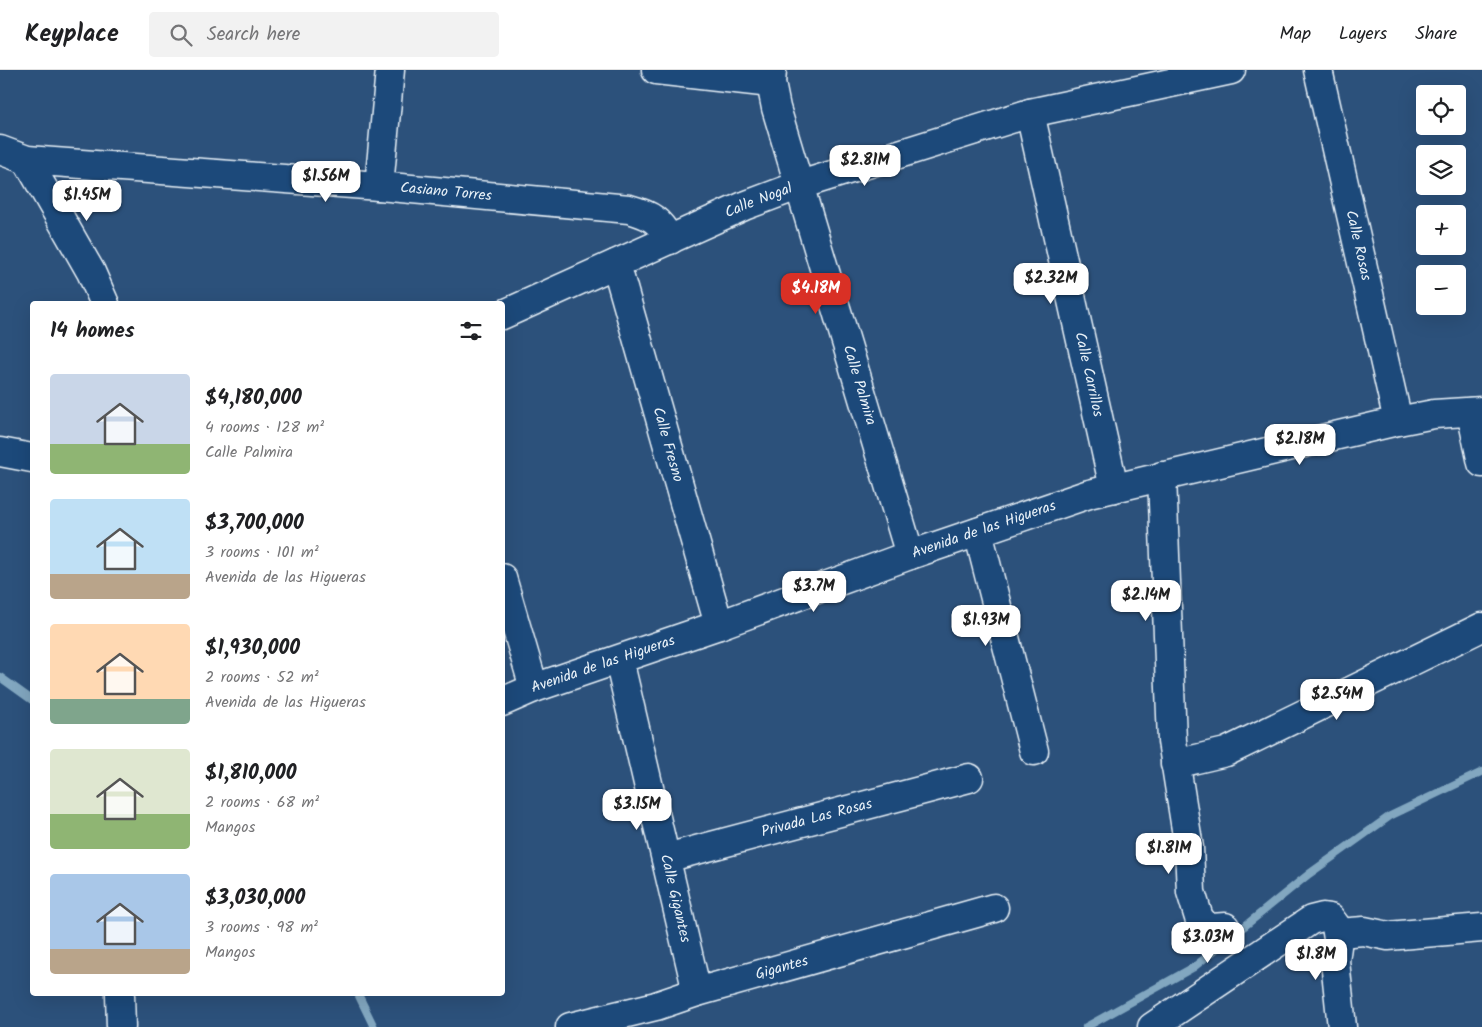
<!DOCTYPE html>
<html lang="en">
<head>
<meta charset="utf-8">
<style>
	:root { --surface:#fff; --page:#f2f2f2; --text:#202124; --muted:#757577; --line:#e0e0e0; --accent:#d93025 }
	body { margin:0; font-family:Kalam,sans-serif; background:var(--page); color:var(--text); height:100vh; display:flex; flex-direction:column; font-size:19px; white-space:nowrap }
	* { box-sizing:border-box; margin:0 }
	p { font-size:16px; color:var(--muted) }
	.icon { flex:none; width:28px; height:28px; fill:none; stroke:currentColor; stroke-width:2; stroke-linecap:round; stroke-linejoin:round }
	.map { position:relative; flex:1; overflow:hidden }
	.sheet { position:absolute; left:30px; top:231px; width:475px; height:695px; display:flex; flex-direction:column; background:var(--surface); border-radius:5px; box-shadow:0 5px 20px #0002 }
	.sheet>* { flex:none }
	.controls { position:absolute; left:1416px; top:15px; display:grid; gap:10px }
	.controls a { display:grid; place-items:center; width:50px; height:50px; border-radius:5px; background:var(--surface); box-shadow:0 5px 20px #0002; font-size:25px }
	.price { position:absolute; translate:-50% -42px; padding:0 11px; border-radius:10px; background:#fff; color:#222; font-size:16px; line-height:32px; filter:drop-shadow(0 1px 2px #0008) }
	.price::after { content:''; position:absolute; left:50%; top:30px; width:15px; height:11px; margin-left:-8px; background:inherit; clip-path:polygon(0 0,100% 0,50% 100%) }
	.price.current { background:var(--accent); color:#fff }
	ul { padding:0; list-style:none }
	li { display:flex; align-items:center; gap:15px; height:125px; padding:0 20px }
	li span { display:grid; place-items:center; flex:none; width:140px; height:100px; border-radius:5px; color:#555 }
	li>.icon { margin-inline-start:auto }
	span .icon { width:60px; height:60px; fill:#fffc; stroke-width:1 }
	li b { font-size:21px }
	h2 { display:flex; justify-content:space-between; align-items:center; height:60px; padding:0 20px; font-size:21px }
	header { display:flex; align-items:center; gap:30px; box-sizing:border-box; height:70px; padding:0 25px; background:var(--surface); border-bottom:1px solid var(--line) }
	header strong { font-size:24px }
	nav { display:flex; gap:28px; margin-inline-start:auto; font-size:18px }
	.search { width:350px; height:45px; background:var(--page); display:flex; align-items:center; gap:12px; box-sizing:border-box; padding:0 18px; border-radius:5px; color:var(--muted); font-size:19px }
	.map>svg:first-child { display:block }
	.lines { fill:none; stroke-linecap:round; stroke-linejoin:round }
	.stream { stroke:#82a7c0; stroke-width:8 }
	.minor-casing { stroke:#e8f1f8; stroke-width:31 }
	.tertiary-casing { stroke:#e8f1f8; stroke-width:31 }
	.minor { stroke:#1f4a7a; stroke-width:28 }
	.tertiary { stroke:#1f4a7a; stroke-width:28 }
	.labels { text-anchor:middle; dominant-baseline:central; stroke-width:4.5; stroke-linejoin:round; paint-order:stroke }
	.street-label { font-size:15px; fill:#e8f1f8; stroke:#1f4a7a }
</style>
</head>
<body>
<header>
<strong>Keyplace</strong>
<div class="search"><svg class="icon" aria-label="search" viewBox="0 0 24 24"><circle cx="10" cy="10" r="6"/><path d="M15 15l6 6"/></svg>Search here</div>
<nav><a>Map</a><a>Layers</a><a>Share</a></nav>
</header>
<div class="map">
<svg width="1482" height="957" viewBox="0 0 1482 957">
	<rect width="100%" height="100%" fill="#2c517b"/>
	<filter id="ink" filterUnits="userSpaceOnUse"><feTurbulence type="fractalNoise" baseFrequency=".02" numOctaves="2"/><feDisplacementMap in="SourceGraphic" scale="10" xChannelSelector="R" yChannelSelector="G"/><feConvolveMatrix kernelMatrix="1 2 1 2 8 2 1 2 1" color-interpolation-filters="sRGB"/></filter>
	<g filter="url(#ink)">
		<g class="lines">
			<path class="stream" d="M0,607L32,630
				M358,924L374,957
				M1086,957L1194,897L1309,804L1390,746L1482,702"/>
			<g class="minor-casing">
				<g id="minor">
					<path d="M656,0L771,13"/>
					<path id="s1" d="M772,0L771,13L776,38L910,485"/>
					<path id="s2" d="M1318,0L1398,351"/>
					<path id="s3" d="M1030,43L1114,418"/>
					<path id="s4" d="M0,80L27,90L379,116L629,139C651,145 659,150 670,170"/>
					<path d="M27,90L91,202L105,234"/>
					<path d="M379,116L390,0"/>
					<path id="s5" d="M616,194L719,555"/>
					<path d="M1471,342L1482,393"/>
					<path d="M1162,406L1172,671L1189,778L1191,822L1199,848L1206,856L1212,858L1225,857"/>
					<path d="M978,462L1034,681"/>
					<path d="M502,508L534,618"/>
					<path id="s6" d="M619,590L697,922"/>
					<path id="s7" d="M502,632L534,618L719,555L910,485L1089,424L1398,351L1434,344L1482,341"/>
					<path d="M1175,694L1226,682L1482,557"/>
					<path id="s8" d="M666,788L969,708"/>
					<path d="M1338,863L1364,861L1388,866L1482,858"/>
					<path d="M120,924L121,957"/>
					<path id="s9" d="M570,957L656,936L697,922L994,838"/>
					<path d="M1152,957L1311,850L1323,847L1330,848L1336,856L1338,869L1335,891L1342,957"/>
				</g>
			</g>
			<g class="tertiary-casing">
				<g id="tertiary">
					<path id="s10" d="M502,245L744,136L800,115L1030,43L1231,0"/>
					<path d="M0,382L32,388"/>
				</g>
			</g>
			<use href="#minor" class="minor"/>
			<use href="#tertiary" class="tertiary"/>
		</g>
	</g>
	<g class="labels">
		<g class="street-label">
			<text stroke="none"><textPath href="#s4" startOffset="449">Casiano Torres</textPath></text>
			<text stroke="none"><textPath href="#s10" startOffset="281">Calle Nogal</textPath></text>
			<text stroke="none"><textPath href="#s2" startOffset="180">Calle Rosas</textPath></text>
			<text stroke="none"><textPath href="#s3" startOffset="268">Calle Carrillos</textPath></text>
			<text stroke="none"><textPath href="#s1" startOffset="328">Calle Palmira</textPath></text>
			<text stroke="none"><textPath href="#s5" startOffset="188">Calle Fresno</textPath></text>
			<text stroke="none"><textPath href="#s7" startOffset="512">Avenida de las Higueras</textPath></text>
			<text stroke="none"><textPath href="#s7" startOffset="108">Avenida de las Higueras</textPath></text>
			<text stroke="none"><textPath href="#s8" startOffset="156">Privada Las Rosas</textPath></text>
			<text stroke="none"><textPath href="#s6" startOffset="245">Calle Gigantes</textPath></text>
			<text stroke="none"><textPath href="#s9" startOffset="220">Gigantes</textPath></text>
		</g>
	</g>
</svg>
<div class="controls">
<a><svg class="icon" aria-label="locate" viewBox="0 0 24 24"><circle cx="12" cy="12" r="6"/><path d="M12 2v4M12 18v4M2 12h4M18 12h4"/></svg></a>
<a><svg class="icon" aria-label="layers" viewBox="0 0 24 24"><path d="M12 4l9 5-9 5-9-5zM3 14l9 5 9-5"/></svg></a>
<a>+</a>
<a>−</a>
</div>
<b class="price" style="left:865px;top:117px">$2.81M</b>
<b class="price" style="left:326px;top:133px">$1.56M</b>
<b class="price" style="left:87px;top:152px">$1.45M</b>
<b class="price" style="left:1051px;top:235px">$2.32M</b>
<b class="price current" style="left:816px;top:245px">$4.18M</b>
<b class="price" style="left:1300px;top:396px">$2.18M</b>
<b class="price" style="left:814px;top:543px">$3.7M</b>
<b class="price" style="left:1146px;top:552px">$2.14M</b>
<b class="price" style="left:986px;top:577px">$1.93M</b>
<b class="price" style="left:1337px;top:651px">$2.54M</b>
<b class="price" style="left:637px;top:761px">$3.15M</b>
<b class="price" style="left:1169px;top:805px">$1.81M</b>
<b class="price" style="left:1208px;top:894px">$3.03M</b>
<b class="price" style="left:1316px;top:911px">$1.8M</b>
<section class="sheet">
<h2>14 homes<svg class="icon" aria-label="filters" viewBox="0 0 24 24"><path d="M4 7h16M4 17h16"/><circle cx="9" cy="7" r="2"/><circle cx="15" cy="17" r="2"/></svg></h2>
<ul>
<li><span style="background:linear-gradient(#c9d6e8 70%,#8fb573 0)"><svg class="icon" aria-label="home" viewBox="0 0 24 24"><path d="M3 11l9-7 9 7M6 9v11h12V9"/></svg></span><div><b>$4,180,000</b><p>4 rooms · 128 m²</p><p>Calle Palmira</p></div></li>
<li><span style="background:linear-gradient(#bfe0f5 75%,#b9a48a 0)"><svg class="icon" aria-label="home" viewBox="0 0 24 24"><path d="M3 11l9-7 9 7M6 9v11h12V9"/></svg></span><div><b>$3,700,000</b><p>3 rooms · 101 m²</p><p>Avenida de las Higueras</p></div></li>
<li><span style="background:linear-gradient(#ffd9b3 75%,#7fa58c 0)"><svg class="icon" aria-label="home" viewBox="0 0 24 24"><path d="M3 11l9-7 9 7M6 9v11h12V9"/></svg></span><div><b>$1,930,000</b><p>2 rooms · 52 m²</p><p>Avenida de las Higueras</p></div></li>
<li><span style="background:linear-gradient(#dfe7d0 65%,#8fb573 0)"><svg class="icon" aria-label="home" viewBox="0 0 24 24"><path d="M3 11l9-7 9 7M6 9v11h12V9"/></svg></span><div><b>$1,810,000</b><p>2 rooms · 68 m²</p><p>Mangos</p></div></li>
<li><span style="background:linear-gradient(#a9c7e8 75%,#b9a48a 0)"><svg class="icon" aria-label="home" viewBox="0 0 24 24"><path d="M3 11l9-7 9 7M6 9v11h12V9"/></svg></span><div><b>$3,030,000</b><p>3 rooms · 98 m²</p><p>Mangos</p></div></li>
</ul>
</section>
</div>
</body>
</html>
